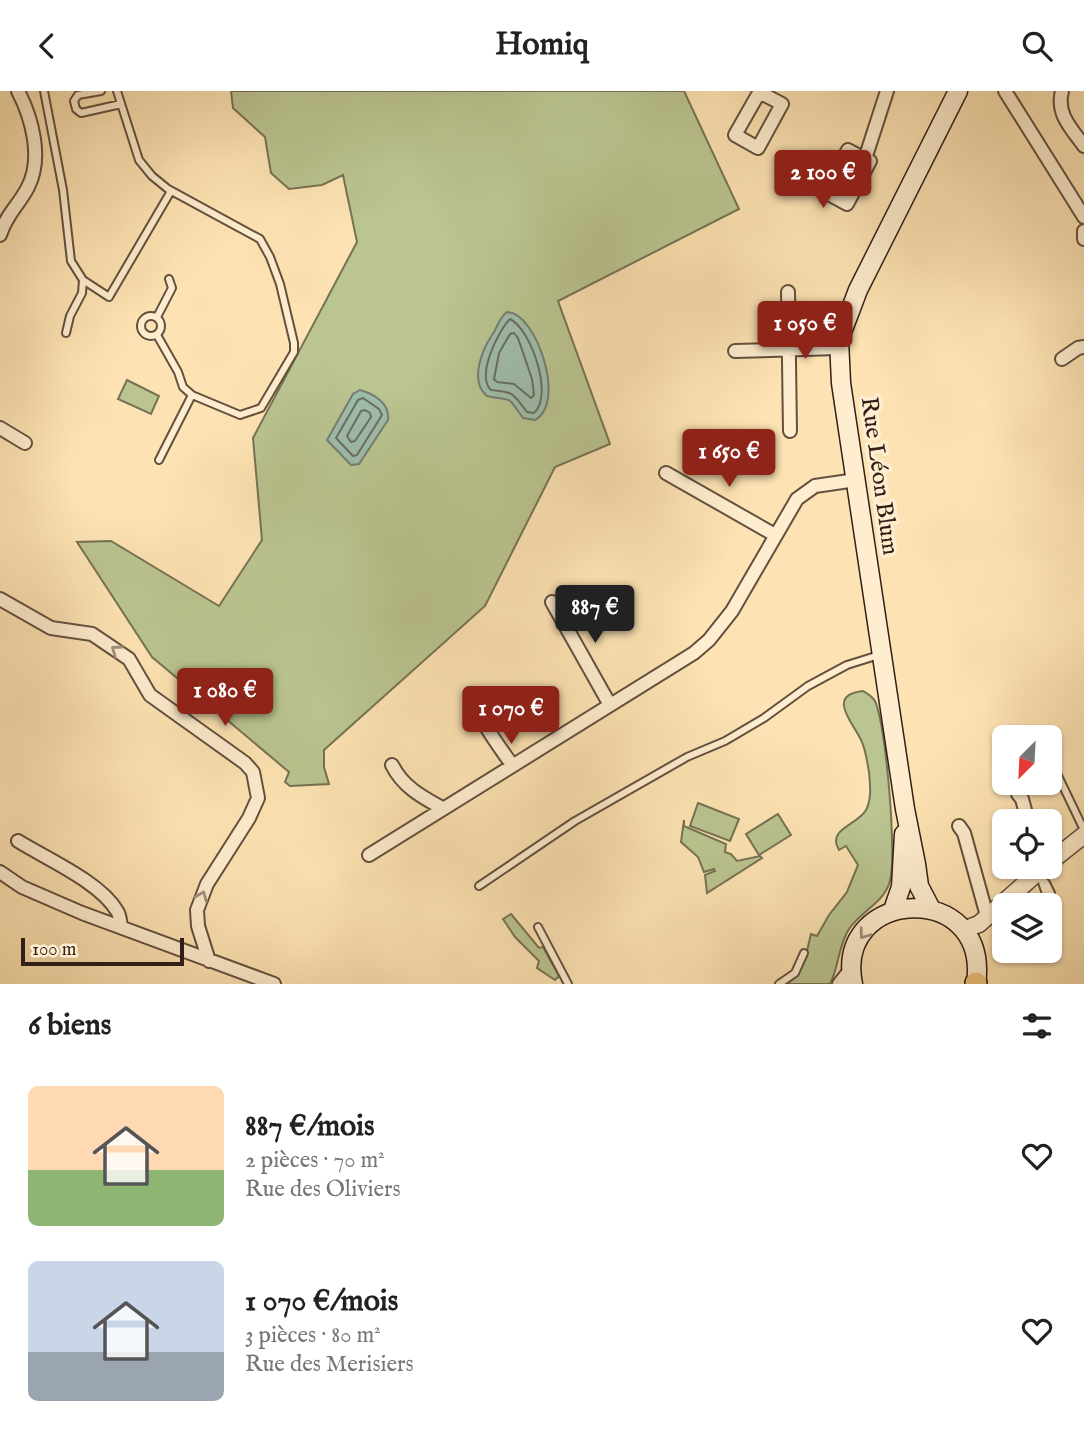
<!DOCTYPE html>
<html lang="fr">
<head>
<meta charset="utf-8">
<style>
	:root { --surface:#fff; --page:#f2f2f2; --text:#222; --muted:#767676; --accent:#8f2418 }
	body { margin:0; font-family:"IM FELL English",serif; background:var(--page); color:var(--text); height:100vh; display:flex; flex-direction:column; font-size:26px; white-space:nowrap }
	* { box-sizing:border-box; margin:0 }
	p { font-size:23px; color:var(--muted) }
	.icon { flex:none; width:38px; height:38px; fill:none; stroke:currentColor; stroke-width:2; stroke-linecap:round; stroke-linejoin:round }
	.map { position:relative; height:893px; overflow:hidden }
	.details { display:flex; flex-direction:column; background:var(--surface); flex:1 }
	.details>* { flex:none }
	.needle { width:46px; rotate:204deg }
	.tools { position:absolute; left:992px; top:634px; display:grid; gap:14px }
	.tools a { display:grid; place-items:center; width:70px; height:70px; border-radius:10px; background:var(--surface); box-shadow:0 2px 5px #0004; font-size:35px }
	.scale { position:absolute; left:21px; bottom:18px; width:163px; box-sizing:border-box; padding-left:7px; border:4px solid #311f18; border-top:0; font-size:19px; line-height:24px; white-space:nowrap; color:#311f18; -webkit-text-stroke:5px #feedce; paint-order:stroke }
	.price { position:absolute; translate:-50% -60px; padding:0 16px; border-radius:7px; background:var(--accent); color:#fff; font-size:23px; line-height:46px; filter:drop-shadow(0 2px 4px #0008) }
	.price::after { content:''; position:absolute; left:50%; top:42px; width:21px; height:16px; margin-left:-10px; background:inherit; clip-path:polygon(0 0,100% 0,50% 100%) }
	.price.selected { background:#222; color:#fff }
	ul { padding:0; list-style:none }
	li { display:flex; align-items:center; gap:21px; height:175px; padding:0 28px }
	li span { display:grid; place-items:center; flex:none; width:196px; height:140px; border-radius:10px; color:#555 }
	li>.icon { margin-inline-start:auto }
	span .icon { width:84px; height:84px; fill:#fffc; stroke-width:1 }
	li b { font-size:30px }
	h2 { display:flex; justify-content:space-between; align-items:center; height:84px; padding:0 28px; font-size:30px }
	header { display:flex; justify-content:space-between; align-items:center; height:91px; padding:0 28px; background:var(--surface); font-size:32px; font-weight:700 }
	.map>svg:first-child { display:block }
	.green { fill:#bac591; stroke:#767254; stroke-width:2 }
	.water { fill:#9fbead; stroke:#737e71; stroke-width:2 }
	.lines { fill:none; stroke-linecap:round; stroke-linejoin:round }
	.shore { stroke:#686e62; stroke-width:2 }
	.service-casing { stroke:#64503f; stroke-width:10 }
	.minor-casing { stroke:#64503f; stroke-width:16 }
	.tertiary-casing { stroke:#64503f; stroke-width:19 }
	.secondary-casing { stroke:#311f18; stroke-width:21 }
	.trunk-casing { stroke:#311f18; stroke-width:24 }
	.service { stroke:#feedce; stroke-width:6 }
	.minor { stroke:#feedce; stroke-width:12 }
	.tertiary { stroke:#feedce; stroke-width:16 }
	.secondary { stroke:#feedce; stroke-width:18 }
	.trunk { stroke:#eec27a; stroke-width:21 }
	.oneway { stroke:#a2907c }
	.labels { text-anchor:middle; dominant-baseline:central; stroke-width:7; stroke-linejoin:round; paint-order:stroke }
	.street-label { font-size:24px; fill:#311f18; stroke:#feedce }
</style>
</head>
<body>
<header><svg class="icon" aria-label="back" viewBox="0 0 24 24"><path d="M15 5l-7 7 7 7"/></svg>Homiq<svg class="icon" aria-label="search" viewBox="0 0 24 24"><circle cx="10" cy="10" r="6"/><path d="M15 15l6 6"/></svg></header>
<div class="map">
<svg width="1084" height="893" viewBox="0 0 1084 893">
	<rect width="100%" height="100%" fill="#fde3b3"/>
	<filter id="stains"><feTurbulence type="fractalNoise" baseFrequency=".00286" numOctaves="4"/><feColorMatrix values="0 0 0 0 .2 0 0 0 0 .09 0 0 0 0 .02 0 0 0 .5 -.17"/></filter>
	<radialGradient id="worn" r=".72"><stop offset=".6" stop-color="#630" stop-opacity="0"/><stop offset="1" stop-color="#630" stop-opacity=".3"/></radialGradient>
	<path class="green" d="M231,0H684L739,118L558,210L610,353L555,376L485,515L324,659V676L329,693L290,695L285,691L289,681L152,566L77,451L111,450L219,515L262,449L253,347L357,151L343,84L322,94L289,98L271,82L265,46L233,17Z
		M127,289L159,305L151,323L118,308Z
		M863,600C868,603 872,605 875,610C886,633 897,765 890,790C884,812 861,820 849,838C838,855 839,876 830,893H787C804,880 806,863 811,843L817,845L829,824L847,801L858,774L846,755L839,759C826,738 858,734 866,719C872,708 870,693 869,681C867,671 866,659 861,649C854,633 825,604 863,600Z
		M698,712L739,728L730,750L690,735Z
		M778,723L791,744L759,764L746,743Z
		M684,729V735L726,753L725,761L731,763L737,770L760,765L762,767L707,802L705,784L715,780L714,778L704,781L698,766L681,751Z
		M511,823L539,857L543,856L559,885L555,889L537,877L539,870L515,846L503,828Z"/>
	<path class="water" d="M507,221C536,221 567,312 535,329L523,327C505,302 514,311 487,305C469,291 482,259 492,244C498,236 498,228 507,221Z
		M360,299C375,303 390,313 388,329L359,373L351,374L327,349L353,303Z"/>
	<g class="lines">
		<path class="shore" d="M510,228C531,238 554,305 534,322L527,321C513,302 514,301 491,299C476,285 498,240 510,228Z
			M514,242L518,247L532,288L534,304L531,307L514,293L497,291L494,288L499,262L510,243Z
			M363,307L379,318L382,324L357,364L353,365L336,347L358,309Z
			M365,319L370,322L371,326L355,350L351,351L347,345L361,320Z"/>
		<g class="service-casing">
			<path id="service" d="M44,0L63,99L71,170L83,189L82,202L70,225L66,242
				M101,0L78,4L74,10L76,18L81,22L121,13
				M117,0L139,69L152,85L168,98L260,148L270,166L280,193L294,252V261L261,317L240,324L192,304L183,296L178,281L157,244
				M837,80L858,92
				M83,189L109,206L171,100
				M141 235a10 10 0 1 1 20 0a10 10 0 1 1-20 0Z
				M157,226L172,197L169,188
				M159,369L192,304
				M1041,642L1043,646
				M1050,668L1084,739
				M1037,784L1046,792L1051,802L1048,809
				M1041,788L1048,809
				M479,795L575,730L687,666L725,650L764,627L808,595L847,574L879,564
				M538,836L568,893
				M779,893L795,882L804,862"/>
		</g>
		<g class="minor-casing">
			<path id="minor" d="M1005,0L1084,126
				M1062,0C1056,23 1071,37 1084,55
				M759,1L782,13L758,57L735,44L760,0
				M865,68L848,59L825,101L847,113L870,70L865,68L887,0
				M1084,140V148
				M0,144C7,122 19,114 28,96C43,67 32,27 18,0
				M788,201L790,340
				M735,260L838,257
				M1062,268L1078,257L1084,256
				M0,337L25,352
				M666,382L775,444
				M0,508L51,537L92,543L129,568L150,604L245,672L253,681L258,707L249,727L207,793L197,819L198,835L209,870
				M552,511L610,614
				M475,603C477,629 498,653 512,674
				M392,674C403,696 422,706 442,717
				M1018,703L1022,708L1028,730
				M959,735L964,742L987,825
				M18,750C47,768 100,791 117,820C120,824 120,830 121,836
				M369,764L694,562L709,549L732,520L797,408L815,395L856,389
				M0,781L22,796L82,822L274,893
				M839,893L851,878"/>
		</g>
		<g class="tertiary-casing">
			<path id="tertiary" d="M1050,771L1084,744
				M963,839L979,833L1045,775"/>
		</g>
		<g class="secondary-casing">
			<path id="secondary" d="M931,818L919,795L916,773L905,718L841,292L839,249L858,199L958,0
				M893,819L901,796L904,743
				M853,893C833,796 991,788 976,893"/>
		</g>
		<g class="trunk-casing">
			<path id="trunk" d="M976,892V893"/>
		</g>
		<use href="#service" class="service"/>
		<use href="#minor" class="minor"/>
		<use href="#tertiary" class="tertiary"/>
		<use href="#secondary" class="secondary"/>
		<use href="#trunk" class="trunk"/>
	</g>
	<defs><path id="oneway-chevron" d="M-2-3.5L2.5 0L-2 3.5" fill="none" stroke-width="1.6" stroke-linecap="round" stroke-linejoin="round" transform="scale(1.75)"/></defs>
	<g class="oneway">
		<use href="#oneway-chevron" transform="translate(116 559) rotate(-145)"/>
		<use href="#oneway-chevron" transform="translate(202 805) rotate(-68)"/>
		<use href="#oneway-chevron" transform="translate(864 843) rotate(126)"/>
	</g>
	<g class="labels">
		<g class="street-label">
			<text transform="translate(879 385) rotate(82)">Rue Léon Blum</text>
		</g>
	</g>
	<rect width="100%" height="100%" filter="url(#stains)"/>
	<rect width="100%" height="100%" fill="url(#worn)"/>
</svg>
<div class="tools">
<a><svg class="needle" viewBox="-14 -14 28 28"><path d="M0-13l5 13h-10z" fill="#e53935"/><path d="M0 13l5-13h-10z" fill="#767676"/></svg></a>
<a><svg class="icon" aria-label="locate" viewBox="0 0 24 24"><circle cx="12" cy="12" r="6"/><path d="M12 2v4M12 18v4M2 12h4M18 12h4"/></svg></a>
<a><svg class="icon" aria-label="layers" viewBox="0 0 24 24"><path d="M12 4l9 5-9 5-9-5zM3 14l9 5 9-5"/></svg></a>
</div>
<div class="scale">100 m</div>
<b class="price" style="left:823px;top:119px">2 100 €</b>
<b class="price" style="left:805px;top:270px">1 050 €</b>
<b class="price" style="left:729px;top:398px">1 650 €</b>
<b class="price selected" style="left:595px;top:554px">887 €</b>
<b class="price" style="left:225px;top:637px">1 080 €</b>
<b class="price" style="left:511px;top:655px">1 070 €</b>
</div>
<section class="details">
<h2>6 biens<svg class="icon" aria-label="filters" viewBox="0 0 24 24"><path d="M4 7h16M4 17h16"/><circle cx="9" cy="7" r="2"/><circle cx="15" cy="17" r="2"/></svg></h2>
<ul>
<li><span style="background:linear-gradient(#ffd9b3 60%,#8fb573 0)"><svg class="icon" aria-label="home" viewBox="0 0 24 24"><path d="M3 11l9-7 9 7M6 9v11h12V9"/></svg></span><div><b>887 €/mois</b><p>2 pièces · 70 m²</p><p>Rue des Oliviers</p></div><svg class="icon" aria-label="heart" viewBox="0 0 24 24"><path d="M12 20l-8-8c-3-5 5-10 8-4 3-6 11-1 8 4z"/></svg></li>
<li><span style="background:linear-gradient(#c9d6e8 65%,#9aa5b1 0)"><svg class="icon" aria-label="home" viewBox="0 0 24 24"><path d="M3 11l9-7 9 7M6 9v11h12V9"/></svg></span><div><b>1 070 €/mois</b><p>3 pièces · 80 m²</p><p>Rue des Merisiers</p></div><svg class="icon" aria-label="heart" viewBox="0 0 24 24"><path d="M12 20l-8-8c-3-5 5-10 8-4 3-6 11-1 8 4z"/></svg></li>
</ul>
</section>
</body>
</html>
